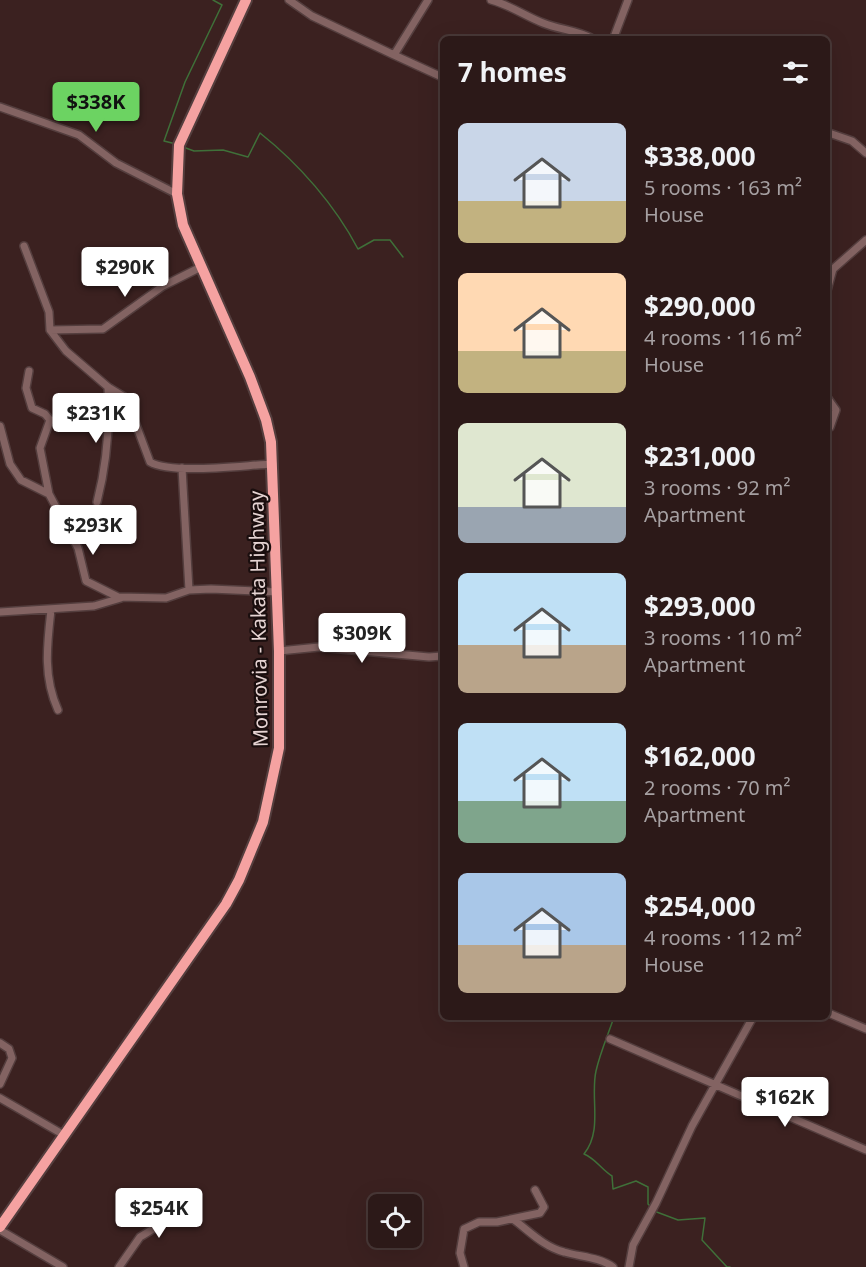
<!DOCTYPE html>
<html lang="en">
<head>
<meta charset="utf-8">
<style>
	:root { --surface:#2c1918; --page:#342221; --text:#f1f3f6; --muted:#a6a0a2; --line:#483837; --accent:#6cd362 }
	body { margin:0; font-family:"Noto Sans",sans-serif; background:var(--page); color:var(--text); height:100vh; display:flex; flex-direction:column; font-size:22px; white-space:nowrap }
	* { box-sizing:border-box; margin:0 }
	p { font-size:20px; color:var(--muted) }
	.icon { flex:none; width:33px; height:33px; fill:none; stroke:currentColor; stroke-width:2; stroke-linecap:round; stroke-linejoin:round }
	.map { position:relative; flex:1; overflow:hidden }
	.panel { position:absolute; left:440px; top:36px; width:390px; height:984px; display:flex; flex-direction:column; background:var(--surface); border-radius:9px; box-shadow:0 6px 24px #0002,0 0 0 2px var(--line) }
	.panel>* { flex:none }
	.buttons { position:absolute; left:368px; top:1194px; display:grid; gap:12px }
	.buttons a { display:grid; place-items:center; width:54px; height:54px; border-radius:9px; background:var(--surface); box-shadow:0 6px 24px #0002,0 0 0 2px var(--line); font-size:30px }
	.price { position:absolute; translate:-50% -51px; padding:0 14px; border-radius:6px; background:#fff; color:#222; font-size:20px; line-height:39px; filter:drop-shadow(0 2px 3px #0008) }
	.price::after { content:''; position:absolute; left:50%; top:36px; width:18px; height:14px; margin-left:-9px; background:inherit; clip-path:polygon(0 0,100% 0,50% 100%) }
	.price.active { background:var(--accent); color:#111 }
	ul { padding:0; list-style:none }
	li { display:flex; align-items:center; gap:18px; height:150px; padding:0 18px }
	li span { display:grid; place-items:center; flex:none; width:168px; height:120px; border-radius:9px; color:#555 }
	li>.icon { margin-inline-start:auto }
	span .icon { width:72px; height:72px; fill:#fffc; stroke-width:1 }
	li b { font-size:26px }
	h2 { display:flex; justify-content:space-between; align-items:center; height:72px; padding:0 18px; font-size:26px }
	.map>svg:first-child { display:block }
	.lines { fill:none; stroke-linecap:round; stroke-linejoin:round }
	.stream { stroke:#3f7039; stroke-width:1.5 }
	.minor-casing { stroke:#543e3e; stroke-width:10 }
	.highway-casing { stroke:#543e3e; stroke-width:14 }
	.minor { stroke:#836362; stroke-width:7 }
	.highway { stroke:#f5a2a1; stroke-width:10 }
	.labels { text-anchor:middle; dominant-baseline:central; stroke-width:4.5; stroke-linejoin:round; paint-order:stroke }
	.street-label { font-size:20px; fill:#e6d4d3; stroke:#1a0e0e }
</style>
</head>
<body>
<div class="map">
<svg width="866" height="1267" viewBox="0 0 866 1267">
	<rect width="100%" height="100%" fill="#3b2120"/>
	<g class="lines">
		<path class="stream" d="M176,144L164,141L185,82L222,5L213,0
			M183,147L194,151L223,150L248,157L260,133C299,164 335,205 358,249L374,240H390L403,257
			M614,1017C608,1035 600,1053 596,1071C590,1097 603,1131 584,1154C596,1159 601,1169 612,1176L613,1189L636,1181L648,1187V1204L651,1207
			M654,1211L678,1220L705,1218L702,1240L727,1267H730"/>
		<g class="minor-casing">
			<path id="minor" d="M289,0L312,16L394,55L428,0
				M491,0C510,5 525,16 543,23C560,30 577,30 593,39
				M610,39L614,37L628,0
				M394,55L442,77
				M0,107L79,135L116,163L177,194
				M826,132L852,141L866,153
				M24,246L49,312L50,330L66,351L108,387L126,398L150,462C172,475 245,465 273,464
				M826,294L833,269L866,240
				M50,330L103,329L163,286L201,267
				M29,371L26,388L32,408L45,414L50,420L40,448L49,494L78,548L86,581L118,597L166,598L189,590L211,589L278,592
				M826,396L836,410L830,427
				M50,420L84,423L133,418
				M0,426L10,464L21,480L49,494
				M182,468L189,590
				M97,502C107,463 110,427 108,387
				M51,610C47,645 43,677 58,710
				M0,612L94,606L121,598
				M279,651L319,647L429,657L442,656
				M826,1012L866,1029
				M610,1039L866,1150
				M0,1043L9,1049L12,1058L0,1084
				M0,1098L64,1135
				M513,1219C529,1231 544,1247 564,1252C581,1257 599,1257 613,1267
				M0,1230L63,1267
				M119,1267L140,1237L158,1226L181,1196
				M464,1267L460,1253L464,1229L479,1222H497L540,1213L544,1207L535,1190
				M629,1267L633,1245L656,1203L692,1126L753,1017"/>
		</g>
		<g class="highway-casing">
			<path id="highway" d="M0,1227L226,904L239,880L263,822L279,748V651L271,442L266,420L250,377L183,225L177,194L179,145L246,0"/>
		</g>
		<use href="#minor" class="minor"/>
		<use href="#highway" class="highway"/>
	</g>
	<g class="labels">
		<g class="street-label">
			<text transform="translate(258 619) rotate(-91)">Monrovia - Kakata Highway</text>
		</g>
	</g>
</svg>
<div class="buttons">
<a><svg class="icon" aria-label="locate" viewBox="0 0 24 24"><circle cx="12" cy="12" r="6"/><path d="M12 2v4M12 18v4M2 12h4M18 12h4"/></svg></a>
</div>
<b class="price active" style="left:96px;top:133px">$338K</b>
<b class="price" style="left:125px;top:298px">$290K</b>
<b class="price" style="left:96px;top:444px">$231K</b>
<b class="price" style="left:93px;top:556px">$293K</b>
<b class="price" style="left:362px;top:664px">$309K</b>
<b class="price" style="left:785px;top:1128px">$162K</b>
<b class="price" style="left:159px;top:1239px">$254K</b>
<section class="panel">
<h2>7 homes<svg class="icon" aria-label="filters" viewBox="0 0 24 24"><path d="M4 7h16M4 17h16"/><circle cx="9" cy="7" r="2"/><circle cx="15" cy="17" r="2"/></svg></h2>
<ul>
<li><span style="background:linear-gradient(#c9d6e8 65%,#c2b280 0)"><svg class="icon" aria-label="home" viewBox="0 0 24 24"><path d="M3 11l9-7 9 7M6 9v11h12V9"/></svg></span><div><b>$338,000</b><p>5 rooms · 163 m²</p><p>House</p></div></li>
<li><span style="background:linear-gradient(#ffd9b3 65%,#c2b280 0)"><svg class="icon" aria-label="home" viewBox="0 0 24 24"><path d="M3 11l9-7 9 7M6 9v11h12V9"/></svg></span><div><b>$290,000</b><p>4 rooms · 116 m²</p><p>House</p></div></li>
<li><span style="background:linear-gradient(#dfe7d0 70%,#9aa5b1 0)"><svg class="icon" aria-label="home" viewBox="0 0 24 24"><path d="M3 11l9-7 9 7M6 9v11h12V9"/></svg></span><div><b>$231,000</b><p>3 rooms · 92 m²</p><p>Apartment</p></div></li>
<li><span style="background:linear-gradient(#bfe0f5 60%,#b9a48a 0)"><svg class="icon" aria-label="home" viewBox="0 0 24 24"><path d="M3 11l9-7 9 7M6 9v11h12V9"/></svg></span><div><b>$293,000</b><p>3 rooms · 110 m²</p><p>Apartment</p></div></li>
<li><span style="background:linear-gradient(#bfe0f5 65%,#7fa58c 0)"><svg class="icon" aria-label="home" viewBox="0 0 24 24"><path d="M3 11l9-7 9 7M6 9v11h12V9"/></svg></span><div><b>$162,000</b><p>2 rooms · 70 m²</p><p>Apartment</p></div></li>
<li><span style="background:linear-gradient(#a9c7e8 60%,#b9a48a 0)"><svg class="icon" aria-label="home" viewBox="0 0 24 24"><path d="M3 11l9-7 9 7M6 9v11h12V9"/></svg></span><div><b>$254,000</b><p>4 rooms · 112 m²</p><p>House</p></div></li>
</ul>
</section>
</div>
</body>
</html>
